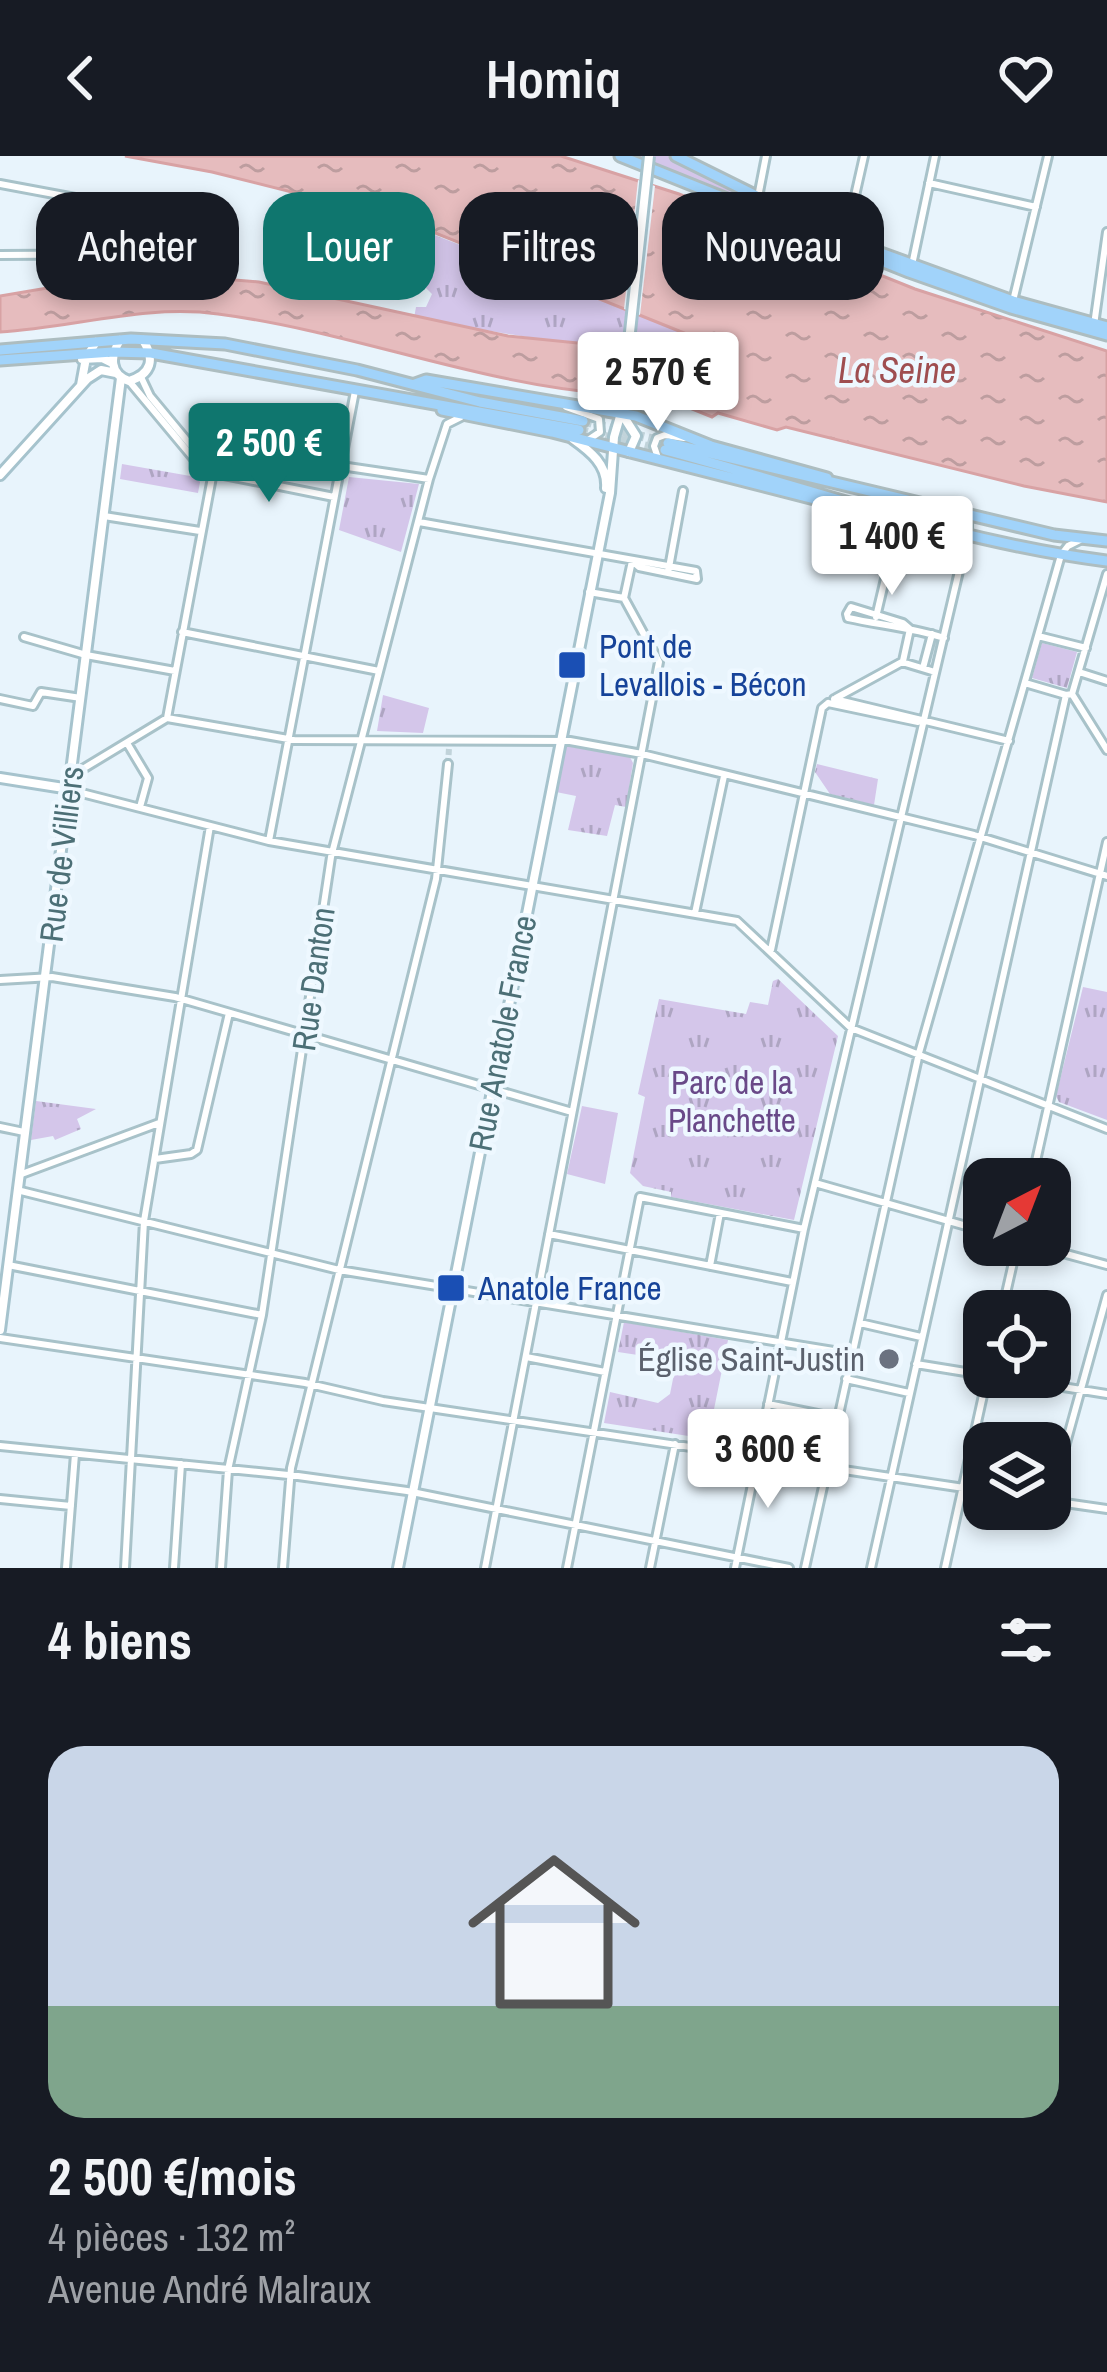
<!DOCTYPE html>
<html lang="fr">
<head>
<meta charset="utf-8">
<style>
	:root { --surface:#171b24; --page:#242831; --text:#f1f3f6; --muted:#9ea1a6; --accent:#0f766e }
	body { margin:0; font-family:"Archivo Narrow",sans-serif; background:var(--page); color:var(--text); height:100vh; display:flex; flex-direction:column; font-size:45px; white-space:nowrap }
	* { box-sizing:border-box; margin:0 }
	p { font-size:39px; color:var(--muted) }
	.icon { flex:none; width:66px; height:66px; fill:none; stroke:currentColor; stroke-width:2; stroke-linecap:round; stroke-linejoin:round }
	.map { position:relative; height:1412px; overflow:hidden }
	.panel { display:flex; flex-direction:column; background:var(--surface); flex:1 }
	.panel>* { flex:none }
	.hud { position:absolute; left:36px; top:36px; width:1035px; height:108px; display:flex; gap:24px }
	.needle { width:78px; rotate:42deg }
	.controls { position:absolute; left:963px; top:1002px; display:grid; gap:24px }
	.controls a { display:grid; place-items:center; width:108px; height:108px; border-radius:24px; background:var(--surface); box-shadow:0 6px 18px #0003; font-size:60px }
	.price { position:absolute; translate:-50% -102px; padding:0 27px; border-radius:12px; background:#fff; color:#222; font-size:39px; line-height:78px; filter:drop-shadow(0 3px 6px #0008) }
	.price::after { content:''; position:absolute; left:50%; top:72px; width:36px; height:27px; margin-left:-18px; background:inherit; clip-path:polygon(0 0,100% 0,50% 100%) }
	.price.active { background:var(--accent); color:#fff }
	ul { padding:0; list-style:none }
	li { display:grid; align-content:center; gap:24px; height:636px; padding:0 48px }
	li span { display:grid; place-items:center; height:372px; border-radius:36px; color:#555 }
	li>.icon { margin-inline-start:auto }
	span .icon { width:216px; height:216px; fill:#fffc; stroke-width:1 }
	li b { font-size:51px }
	h2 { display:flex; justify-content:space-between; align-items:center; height:144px; padding:0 48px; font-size:51px }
	.tag { padding:0 42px; border-radius:36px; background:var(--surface); box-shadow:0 6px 18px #0003; font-size:42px; line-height:108px }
	.tag.active { background:var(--accent); color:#fff }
	header { display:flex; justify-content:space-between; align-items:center; height:156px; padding:0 48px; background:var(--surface); font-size:54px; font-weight:600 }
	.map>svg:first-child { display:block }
	.grass { fill:#d4c6ea }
	.park { fill:url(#park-tufts) }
	.water { fill:url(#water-ripples); stroke:#d8a2a4; stroke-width:3 }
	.pier { fill:#e8f4fc }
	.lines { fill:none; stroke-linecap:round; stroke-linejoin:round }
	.street-tunnel { stroke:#c1d3da; stroke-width:6; stroke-dasharray:6 3; stroke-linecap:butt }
	.primary-tunnel { stroke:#c1d3da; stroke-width:9; stroke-dasharray:9 4.5; stroke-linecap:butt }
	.street-casing { stroke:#a8c2c9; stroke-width:12 }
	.secondary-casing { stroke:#a6c3cd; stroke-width:14 }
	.primary-casing { stroke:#adbdc0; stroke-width:15 }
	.street { stroke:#fff; stroke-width:6 }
	.secondary { stroke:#fff; stroke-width:8 }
	.primary { stroke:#a1d3fa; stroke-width:9 }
	.secondary-bridge-casing { stroke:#a6c3cd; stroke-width:14; stroke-linecap:butt }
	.secondary-bridge { stroke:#fff; stroke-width:8 }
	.transit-dot { fill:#1a4fb4; stroke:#eef8ff; stroke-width:4.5 }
	.worship-dot { fill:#6b7280; stroke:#eef8ff; stroke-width:4.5 }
	.labels { text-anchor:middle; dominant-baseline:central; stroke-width:9; stroke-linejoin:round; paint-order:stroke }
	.transit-label { font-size:33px; fill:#164399; stroke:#eef8ff; text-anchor:start }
	.street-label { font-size:33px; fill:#4c6f76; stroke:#eef8ff }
	.park-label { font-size:33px; fill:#694988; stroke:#eef8ff }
	.worship-label { font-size:33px; fill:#5b616d; stroke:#eef8ff; text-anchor:end }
	.water-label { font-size:36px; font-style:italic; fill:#9f4e50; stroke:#eef8ff }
</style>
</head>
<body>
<header><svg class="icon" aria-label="back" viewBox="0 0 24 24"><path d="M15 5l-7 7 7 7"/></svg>Homiq<svg class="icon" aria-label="heart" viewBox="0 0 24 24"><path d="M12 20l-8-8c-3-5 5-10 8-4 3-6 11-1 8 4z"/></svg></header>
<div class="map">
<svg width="1107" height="1412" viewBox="0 0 1107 1412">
	<defs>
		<pattern id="park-tufts" width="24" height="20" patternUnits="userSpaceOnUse" patternTransform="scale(3)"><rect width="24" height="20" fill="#d4c6ea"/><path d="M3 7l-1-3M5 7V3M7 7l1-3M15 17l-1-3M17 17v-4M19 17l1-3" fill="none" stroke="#aea5c2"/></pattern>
		<pattern id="water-ripples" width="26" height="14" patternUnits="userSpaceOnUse" patternTransform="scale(3)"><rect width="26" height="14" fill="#e6bcbe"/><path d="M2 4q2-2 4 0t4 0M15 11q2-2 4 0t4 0" fill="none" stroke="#bd9d9f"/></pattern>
	</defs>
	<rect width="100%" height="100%" fill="#e8f4fc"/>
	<path class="grass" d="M630,0H668L808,72Z
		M582,950L618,957L605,1028L567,1018Z"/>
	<path class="park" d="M432,78L689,179L724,199L721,203L684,194L677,197L580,190L414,162L416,151H426L432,138L422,128Z
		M122,308L196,321L200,326L198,337L120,323Z
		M349,321L419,328L401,396L339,374Z
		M1042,487L1077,496L1067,532L1032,522Z
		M383,539L429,552L423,577L377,575Z
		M566,590L630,601L633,607L626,651L615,649L607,680L568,674L576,640L556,636Z
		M817,608L878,623L874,649L830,638L815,616Z
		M778,823L838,880L794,1064L671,1041V1036L643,1030L630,1017L645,941L638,938L659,843L746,858L750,846L768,849L773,825Z
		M1083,831L1107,836V964L1059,946L1056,940Z
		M36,945L96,953L77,963L81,973L55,984L53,980L31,984Z
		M624,1166L728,1184L708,1283L604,1267L610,1236L658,1247L670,1238L674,1218L671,1204L618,1196Z"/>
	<path class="water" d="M125,0H561L679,38L915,133L1107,195V346L1024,330L786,271L777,274L718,257L712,261L680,248L613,234L611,238C477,228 350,175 218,158C144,148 73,172 0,176V140L71,128L175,119L259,126L508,180L677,197L684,194L724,201L712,189L689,179L403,64L212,16Z"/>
	<path class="pier" d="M638,24L655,30L640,159L624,153Z"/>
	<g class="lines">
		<path class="street-tunnel" d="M448,608L449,592"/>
		<path class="primary-tunnel" d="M583,265L668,287
			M579,274L661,294"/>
		<g class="street-casing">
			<path id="street" d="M929,27L1036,51
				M0,28L161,58L169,62L175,77L170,90L154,98L0,99
				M758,41L766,0
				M845,84L864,0
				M912,109L935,0
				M1013,145L1048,0
				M1094,169L1107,76
				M141,221L150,240L213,316
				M129,225L204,315L334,341
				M566,251L599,263L600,276L588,284
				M658,302L654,290L657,282L665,279L684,282
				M341,310L429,323
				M104,360L200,375
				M419,366L696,415
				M632,405L639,411L697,423L696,415
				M668,417L683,335
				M589,436L624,442
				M624,442L632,405
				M876,461L893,389
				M910,473L903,467L851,451L847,458L848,462C880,469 914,472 944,482
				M182,476L379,515
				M1038,480L1086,492
				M24,481L86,499L175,515
				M903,505L910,473
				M923,512L932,478
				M1079,516L1107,525
				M1025,527L1066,539
				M1072,538L1107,594
				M836,542L902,506L935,516
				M0,543L33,550L41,536L81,542
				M834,543L1009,585
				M828,547L918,566
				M167,562L294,584L570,585L642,598L974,679L1107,720
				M127,587L148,622L140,651
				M73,614H81L167,562L213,316
				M70,634L269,685L737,765L851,872L1107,973
				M269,685L355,235
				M695,757L724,620
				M771,794L822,552L828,547
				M0,824L52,821L175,841L572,956
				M0,971L24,976
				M155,1003L191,998L197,994L229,857
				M19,1019L159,967
				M1032,1023L1107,686
				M815,1027L984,1075
				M17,1034L339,1114L852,1198
				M549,1078L792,1126
				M1033,1089L1107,1109
				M8,1109L262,1159
				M710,1110L720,1057
				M1002,1155L1017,1089
				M860,1167L921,1181
				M0,1182L305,1227L383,1245L984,1335
				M526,1201L605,1216
				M916,1208L984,1219
				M1000,1221L1107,1238
				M846,1223L909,1237
				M768,1248L837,1262
				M0,1290L298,1320L407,1335L789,1412
				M0,1343L71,1350
				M1050,1345L1107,1139
				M1051,1345L1107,1353
				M66,1412L75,1298
				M125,1412L144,1065L210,670
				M174,1412L181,1308
				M221,1412L228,1314L262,1159L331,701L429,323L447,268L461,261
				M283,1412L291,1312L436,723L448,608
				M485,1412L659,506L624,442
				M567,1412L640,1041L804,1073
				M650,1412L675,1288
				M735,1412L804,1073L968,377V357
				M805,1412L919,897L1061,399L1068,390L1080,384
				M871,1412L1066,539L1072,538L1107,418
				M945,1412L987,1221"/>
		</g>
		<g class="secondary-casing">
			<path id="secondary" d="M120,184C110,200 109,218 129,225C152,218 155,203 143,184
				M82,203L102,202L112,207
				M81,229L86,202L96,186
				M622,258L636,280L629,296
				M573,283C590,295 608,309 606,332
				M0,319L87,223L101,214L116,217
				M0,622L70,633
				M0,1174L121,222
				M398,1412L610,337L614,281L621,257"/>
		</g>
		<g class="primary-casing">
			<path id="primary" d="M620,0L909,116L1011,152L1107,179
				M676,0L845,84L1013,145L1107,171
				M0,194L131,183L225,188L357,214L480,246L583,265
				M0,204L112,196L151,197L579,274
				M415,228L426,224L636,260L711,290L827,322
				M442,254L552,276L834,348
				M668,287L1054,379L1107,385
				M665,294C812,333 956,386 1107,405"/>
		</g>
		<use href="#street" class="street"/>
		<use href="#secondary" class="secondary"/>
		<use href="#primary" class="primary"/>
		<g class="secondary-bridge-casing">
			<path id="secondary-bridge" d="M622,250L649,0"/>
		</g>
		<use href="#secondary-bridge" class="secondary-bridge"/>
	</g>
	<g class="transit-dot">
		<rect x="557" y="494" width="30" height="30" rx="6"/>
		<rect x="436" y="1117" width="30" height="30" rx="6"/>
	</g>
	<circle class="worship-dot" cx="889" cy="1203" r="12"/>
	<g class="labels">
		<g class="transit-label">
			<text x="599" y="490">Pont de<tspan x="599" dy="38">Levallois - Bécon</tspan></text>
			<text x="478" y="1132">Anatole France</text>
		</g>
		<g class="street-label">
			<text transform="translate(61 698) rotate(-83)">Rue de Villiers</text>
			<text transform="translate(313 823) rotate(-82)">Rue Danton</text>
			<text transform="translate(502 877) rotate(-79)">Rue Anatole France</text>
		</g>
		<g class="park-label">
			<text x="732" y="926">Parc de la<tspan x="732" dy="38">Planchette</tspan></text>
		</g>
		<g class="worship-label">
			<text x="865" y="1203">Église Saint-Justin</text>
		</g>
		<g class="water-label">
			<text x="897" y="214">La Seine</text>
		</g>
	</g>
</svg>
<div class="controls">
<a><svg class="needle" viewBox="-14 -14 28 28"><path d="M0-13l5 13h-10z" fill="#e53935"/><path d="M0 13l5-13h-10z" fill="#9ea1a6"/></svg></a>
<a><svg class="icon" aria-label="locate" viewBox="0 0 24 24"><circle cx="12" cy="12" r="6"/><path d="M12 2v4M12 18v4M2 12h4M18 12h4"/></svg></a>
<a><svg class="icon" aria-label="layers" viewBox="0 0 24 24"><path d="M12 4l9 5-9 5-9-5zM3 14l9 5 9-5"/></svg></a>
</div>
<b class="price" style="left:658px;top:278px">2 570 €</b>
<b class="price active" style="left:269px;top:349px">2 500 €</b>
<b class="price" style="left:892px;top:442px">1 400 €</b>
<b class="price" style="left:768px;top:1355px">3 600 €</b>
<div class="hud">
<a class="tag">Acheter</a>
<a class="tag active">Louer</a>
<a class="tag">Filtres</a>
<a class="tag">Nouveau</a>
</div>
</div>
<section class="panel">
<h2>4 biens<svg class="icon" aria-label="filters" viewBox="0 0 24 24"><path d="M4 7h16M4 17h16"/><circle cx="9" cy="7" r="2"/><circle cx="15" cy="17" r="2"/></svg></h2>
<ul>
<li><span style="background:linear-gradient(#c9d6e8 70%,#7fa58c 0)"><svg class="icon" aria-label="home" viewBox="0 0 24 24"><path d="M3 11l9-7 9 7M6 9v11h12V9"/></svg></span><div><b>2 500 €/mois</b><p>4 pièces · 132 m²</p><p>Avenue André Malraux</p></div></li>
</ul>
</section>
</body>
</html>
